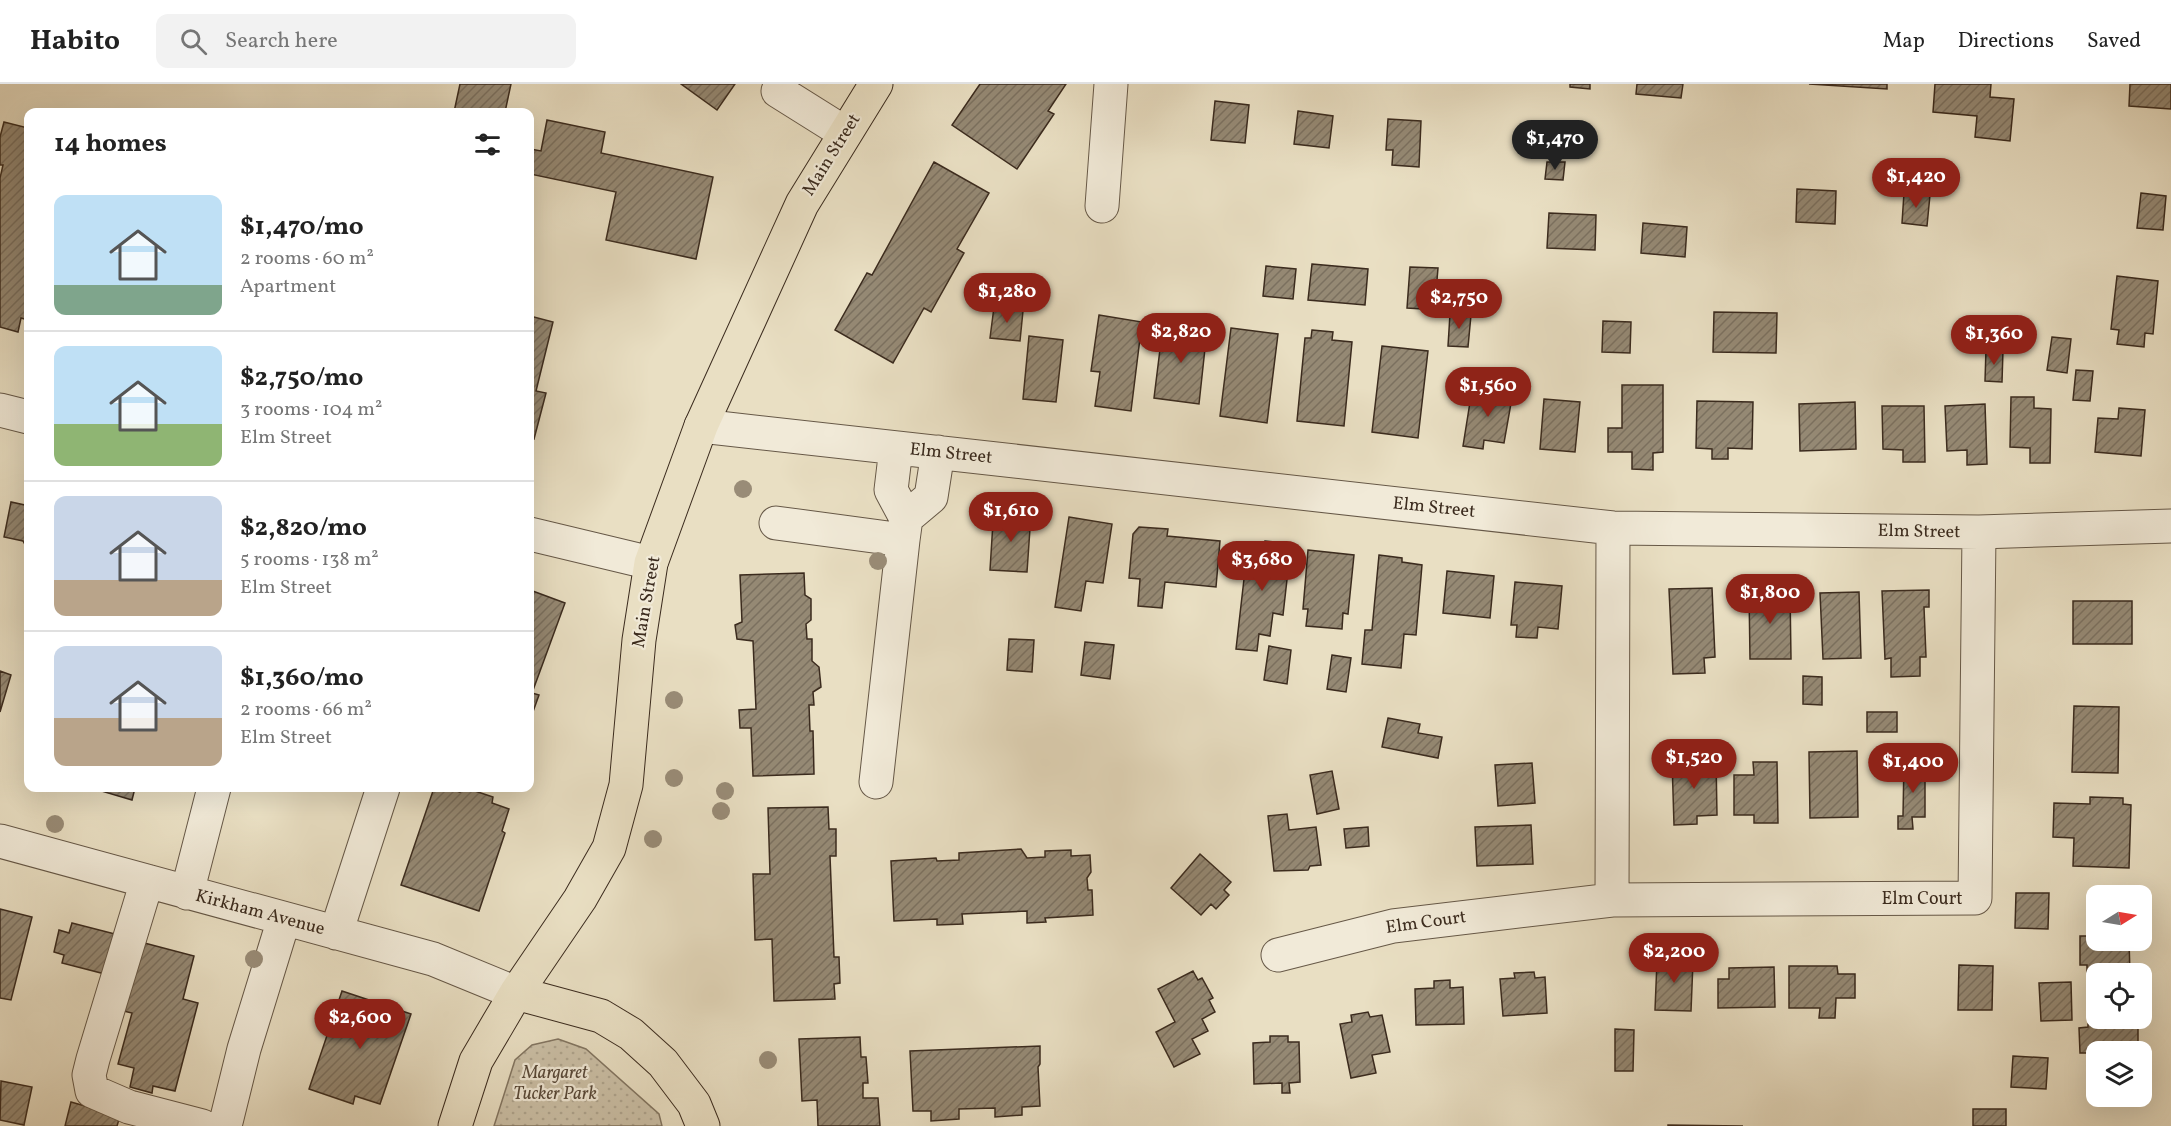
<!DOCTYPE html>
<html lang="en">
<head>
<meta charset="utf-8">
<style>
	:root { --surface:#fff; --page:#f2f2f2; --text:#222; --muted:#767676; --line:#e0e0e0; --accent:#8f2418 }
	body { margin:0; font-family:Vollkorn,serif; background:var(--page); color:var(--text); height:100vh; display:flex; flex-direction:column; font-size:22px; white-space:nowrap }
	* { box-sizing:border-box; margin:0 }
	p { font-size:20px; color:var(--muted) }
	.icon { flex:none; width:33px; height:33px; fill:none; stroke:currentColor; stroke-width:2; stroke-linecap:round; stroke-linejoin:round }
	.map { position:relative; flex:1; overflow:hidden }
	.drawer { position:absolute; left:24px; top:24px; width:510px; height:684px; display:flex; flex-direction:column; background:var(--surface); border-radius:12px; box-shadow:0 6px 24px #0002 }
	.drawer>* { flex:none }
	.needle { width:39px; rotate:79deg }
	.buttons { position:absolute; left:2086px; top:801px; display:grid; gap:12px }
	.buttons a { display:grid; place-items:center; width:66px; height:66px; border-radius:12px; background:var(--surface); box-shadow:0 6px 24px #0002; font-size:30px }
	.price { position:absolute; translate:-50% -51px; padding:0 14px; border-radius:21px; background:var(--accent); color:#fff; font-size:20px; line-height:39px; filter:drop-shadow(0 2px 3px #0008) }
	.price::after { content:''; position:absolute; left:50%; top:36px; width:18px; height:14px; margin-left:-9px; background:inherit; clip-path:polygon(0 0,100% 0,50% 100%) }
	.price.active { background:#222; color:#fff }
	ul { padding:0; list-style:none }
	li { display:flex; align-items:center; gap:18px; height:150px; padding:0 30px }
	li+li { border-top:2px solid var(--line) }
	li span { display:grid; place-items:center; flex:none; width:168px; height:120px; border-radius:12px; color:#555 }
	li>.icon { margin-inline-start:auto }
	span .icon { width:72px; height:72px; fill:#fffc; stroke-width:1 }
	li b { font-size:26px }
	h2 { display:flex; justify-content:space-between; align-items:center; height:72px; padding:0 30px; font-size:26px }
	header { display:flex; align-items:center; gap:36px; box-sizing:border-box; height:84px; padding:0 30px; background:var(--surface); border-bottom:2px solid var(--line) }
	header strong { font-size:28px }
	nav { display:flex; gap:33px; margin-inline-start:auto; font-size:21px }
	.search { width:420px; height:54px; background:var(--page); display:flex; align-items:center; gap:15px; box-sizing:border-box; padding:0 21px; border-radius:12px; color:var(--muted); font-size:22px }
	.map>svg:first-child { display:block }
	.park { fill:url(#park-dots); stroke:#837662; stroke-width:1.5 }
	.building { fill:url(#building-hatch); stroke:#3b2b1e; stroke-width:1.5 }
	.lines { fill:none; stroke-linecap:round; stroke-linejoin:round }
	.minor-casing { stroke:#665847; stroke-width:35 }
	.major-casing { stroke:#3b2b1e; stroke-width:35 }
	.minor { stroke:#f1ead8; stroke-width:33 }
	.major { stroke:#e9dfc3; stroke-width:33 }
	.tree { fill:#998c77 }
	.labels { text-anchor:middle; dominant-baseline:central; stroke-width:4.5; stroke-linejoin:round; paint-order:stroke }
	.street-label { font-size:18px; fill:#3b2b1e; stroke:#f1ead8 }
	.park-label { font-size:18px; font-style:italic; fill:#584939; stroke:#f1ead8 }
</style>
</head>
<body>
<header>
<strong>Habito</strong>
<div class="search"><svg class="icon" aria-label="search" viewBox="0 0 24 24"><circle cx="10" cy="10" r="6"/><path d="M15 15l6 6"/></svg>Search here</div>
<nav><a>Map</a><a>Directions</a><a>Saved</a></nav>
</header>
<div class="map">
<svg width="2171" height="1042" viewBox="0 0 2171 1042">
	<defs>
		<pattern id="park-dots" width="8" height="8" patternUnits="userSpaceOnUse" patternTransform="scale(1.5)"><rect width="8" height="8" fill="#cbc0a7"/><path d="M2 2h.1M6 6h.1" fill="none" stroke="#afa58f" stroke-width="1.8" stroke-linecap="round"/></pattern>
		<pattern id="building-hatch" width="6" height="6" patternUnits="userSpaceOnUse" patternTransform="scale(1.5)"><rect width="6" height="6" fill="#958974"/><path d="M-1 1l2-2M0 6l6-6M5 7l2-2" fill="none" stroke="#7b705f"/></pattern>
	</defs>
	<rect width="100%" height="100%" fill="#e9dfc3"/>
	<filter id="stains"><feTurbulence type="fractalNoise" baseFrequency=".00333" numOctaves="4"/><feColorMatrix values="0 0 0 0 .2 0 0 0 0 .09 0 0 0 0 .02 0 0 0 .5 -.17"/></filter>
	<radialGradient id="worn" r=".72"><stop offset=".6" stop-color="#630" stop-opacity="0"/><stop offset="1" stop-color="#630" stop-opacity=".3"/></radialGradient>
	<path class="park" d="M558,955L586,965L659,1030L662,1042H494L515,976L532,961Z"/>
	<path class="building" d="M460,0H511L505,28H454Z
		M681,0H735L717,26Z
		M980,0H1066L1048,27L1054,30L1017,85L952,41Z
		M1570,0H1590V5L1570,3Z
		M1637,0H1683L1681,14L1636,10Z
		M1809,0H1887V5Z
		M1935,0H1991L1990,13L2014,15L2010,57L1975,53L1977,32L1933,28Z
		M2130,0H2171V25L2129,22Z
		M1215,17L1249,21L1245,59L1211,56Z
		M1298,27L1333,32L1329,64L1294,60Z
		M1388,35L1421,37L1419,83L1392,81L1393,66H1386Z
		M547,36L605,48L601,69L713,93L696,175L606,156L616,108L530,90V65L541,67Z
		M4,38L28,44V236L21,234L18,248L0,243V94L3,81H0V53Z
		M934,78L989,109L957,165L964,169L931,228L924,224L893,279L835,246L867,189L872,191Z
		M1547,78H1565L1563,96L1545,95Z
		M1797,105L1836,107L1835,140L1796,138Z
		M1904,109L1930,111L1927,142L1902,139Z
		M2141,109L2166,112L2163,146L2137,144Z
		M1549,129L1596,131L1595,166L1547,164Z
		M1643,139L1687,143L1685,173L1641,169Z
		M1312,180L1368,185L1365,221L1308,216Z
		M1266,182L1296,185L1293,215L1263,212Z
		M1410,183L1438,184L1437,196H1442L1440,226L1407,224Z
		M2117,192L2158,197L2153,250L2145,249L2144,263L2117,260L2119,246L2111,245Z
		M994,223L1023,227L1020,257L990,254Z
		M1714,228L1777,229L1776,269L1713,268Z
		M1450,230L1471,231L1468,263L1448,262Z
		M1099,231L1142,238L1131,327L1095,322L1100,288L1091,287Z
		M530,232L553,238L536,307L546,309L534,355L530,354Z
		M1603,237L1631,238L1630,269L1602,268Z
		M1163,241L1207,246L1199,320L1154,314Z
		M1231,244L1278,250L1267,339L1220,332Z
		M1312,246L1333,248L1332,256L1352,258L1344,342L1297,337L1305,254H1311Z
		M1029,252L1063,256L1056,318L1023,315Z
		M2052,253L2071,255L2067,289L2047,286Z
		M1382,262L1428,267L1418,354L1372,348Z
		M1986,265L2003,266L2002,298L1985,297Z
		M2076,286L2093,287L2090,317L2073,316Z
		M1622,301H1663V368L1653,369V386L1632,385V368H1608V344H1622Z
		M1486,303L1513,308L1504,359L1484,356L1483,365L1463,362L1471,312L1484,314Z
		M2011,313H2034V324L2051,325L2050,379H2030V364L2010,363Z
		M1544,315L1580,318L1575,368L1540,365Z
		M1697,317L1753,318L1752,365L1728,364V375H1712V365L1696,364Z
		M1855,318L1856,365L1800,367L1799,320Z
		M1985,320L1987,380L1967,381V366L1947,367L1945,322Z
		M1882,322H1924L1925,378H1903V366L1883,365Z
		M2119,324L2145,326L2141,372L2095,368L2098,334L2118,335Z
		M28,405V466L23,457L4,453L11,418L25,421Z
		M1005,429L1031,430L1027,488L990,486L993,438L1004,439Z
		M1069,433L1112,440L1103,499L1086,497L1081,527L1055,523Z
		M1139,443L1168,445L1167,452L1220,457L1216,503L1165,498L1162,524L1138,522L1140,495L1129,494L1133,450Z
		M1265,457L1291,460L1283,531L1273,529L1270,552L1259,550L1257,567L1236,565L1248,460L1265,462Z
		M1308,466L1354,471L1348,530L1343,529L1342,545L1306,542L1308,525H1303Z
		M1379,471L1402,474V478L1422,481L1416,551L1404,550L1401,584L1362,580L1365,546H1372Z
		M1447,487L1494,492L1490,534L1443,529Z
		M804,489L805,511L811,515V536L806,540L807,555H812V577L819,583L821,603L813,608L814,621H809L810,647H813L814,690L753,692L751,644H740L739,626L756,625L753,557L737,555L735,541L742,538L740,491Z
		M1515,498L1562,502L1558,545L1538,543L1537,554L1516,553L1517,541H1511Z
		M1712,504L1715,573L1704,574L1705,589L1673,590L1669,505Z
		M530,506L565,519L532,609L539,611L530,636Z
		M1929,506V523H1924L1926,573H1920V592L1891,593V574L1885,575L1882,507Z
		M1749,507H1790L1791,575H1750Z
		M1859,508L1861,574L1823,575L1820,509Z
		M2073,517H2132V560H2073Z
		M1009,555L1034,556L1032,588L1007,586Z
		M1085,558L1114,561L1110,595L1081,591Z
		M1269,562L1291,566L1287,600L1264,596Z
		M1332,571L1351,574L1346,608L1327,605Z
		M0,587L11,591L0,628Z
		M1803,592L1822,593V621L1803,620Z
		M2074,622L2119,623L2118,689L2072,688Z
		M1867,628H1897V648H1867Z
		M1388,634L1420,640L1418,649L1442,653L1438,674L1382,663Z
		M1857,667L1858,733L1810,734L1809,668Z
		M1716,675L1717,731L1697,732V740L1674,741L1672,676Z
		M1753,678H1777L1778,739H1754V731H1734V691H1754Z
		M1904,678H1925V733H1912L1913,745H1898V732H1903Z
		M1532,679L1535,719L1498,722L1495,681Z
		M1332,687L1339,725L1317,730L1310,691Z
		M98,704H135L132,716L98,706Z
		M434,704H447L460,708L462,704H466L493,713L492,719L509,725L502,747L505,749L479,827L401,801Z
		M2090,713L2123,714V720L2131,721L2129,784L2073,782L2074,754L2053,753L2054,719L2090,720Z
		M828,723L829,745H836V772H830L834,873H839L840,899L834,900L835,915L774,917L772,855L755,856L753,790H770L768,724Z
		M1287,730L1289,746L1316,743L1321,781L1310,782L1308,786L1274,787L1268,732Z
		M1531,741L1533,780L1477,782L1475,743Z
		M1368,743L1369,762L1346,764L1344,745Z
		M1021,765L1027,774L1045,773V767L1071,766V772L1090,771L1091,788L1087,794L1088,806H1092L1093,831L1045,834L1046,838L1027,839V827L962,830L963,840L937,841V835L894,837L891,777L936,774L937,777L959,776V769Z
		M1200,770L1231,798L1224,806L1229,811L1216,825L1211,820L1201,831L1171,804Z
		M2016,809H2049L2048,845L2015,844Z
		M0,825L32,833L11,916L0,914Z
		M72,839L115,850L105,890L62,879L64,871L54,868L59,846L69,849Z
		M2080,852H2097V856H2129L2130,890H2097V897H2087V881H2080Z
		M133,856L194,872L183,915L198,919L175,1007L153,1002L152,1009L130,1003L134,984L118,980L132,929L115,925Z
		M1666,869L1683,870V877L1693,878L1691,927L1655,926L1657,877H1666Z
		M1959,881L1993,882L1992,926H1958Z
		M1789,882H1837L1838,890H1855V914H1836L1835,934H1819L1820,924H1789Z
		M1774,883L1775,923L1718,924V895H1729V884Z
		M1193,887L1198,896L1202,894L1213,914L1209,916L1215,928L1202,935L1208,947L1192,955L1200,970L1174,983L1156,948L1175,938L1158,905Z
		M1534,888L1535,894L1545,893L1547,929L1503,932L1500,895L1515,894L1514,889Z
		M1450,896V904L1463,903L1464,940L1416,941L1415,905L1434,904V897Z
		M2071,898L2072,936L2041,937L2039,899Z
		M342,907L411,930L380,1020L355,1012L353,1020L309,1005Z
		M1368,928L1370,933L1382,931L1390,968L1372,971L1376,989L1351,994L1340,940L1352,938L1351,931Z
		M2138,939V968H2097V985H2089L2088,969H2080L2079,944L2088,943V940Z
		M1615,945L1634,946L1633,987H1615Z
		M1270,952H1288V958H1299L1300,998L1289,999L1290,1009H1282V999L1254,1000L1253,959L1270,958Z
		M860,953L861,973H866L868,999H863V1014H878L880,1042H818L817,1016L802,1017L799,955Z
		M1040,962V980L1038,983L1040,1022L1022,1023V1031L995,1033V1024L959,1025V1035L931,1037V1027H913L910,967Z
		M2013,972L2048,974L2046,1005L2011,1003Z
		M1,997L32,1003L24,1041L0,1036Z
		M71,1018L120,1032L117,1042H65Z
		M1973,1025H2006V1042H1973Z
		M1668,1041L1743,1042H1668Z"/>
	<g class="lines">
		<g class="minor-casing">
			<path id="minor" d="M782,0L778,7L845,49
				M1102,122L1111,0
				M0,326L28,333
				M701,342L1613,444L1979,448L2171,442
				M906,434L931,413L938,368
				M776,439L903,456L906,434L891,406L896,364
				M530,450L651,479
				M876,698L903,456
				M0,757L433,875L516,909
				M147,797L93,975L89,991L92,1007L129,1023L202,1042
				M187,809L214,704
				M1612,816L1613,444
				M336,849L383,704
				M1278,871L1393,842L1612,816L1975,814L1979,448
				M225,1042L244,965L284,835"/>
		</g>
		<g class="major-casing">
			<path id="major" d="M516,909L601,932L631,950L663,979L694,1020L703,1042
				M455,1042L476,977L516,909L580,815L609,764L626,701L639,556L651,479L701,342L802,120L876,0"/>
		</g>
		<use href="#minor" class="minor"/>
		<use href="#major" class="major"/>
	</g>
	<g class="tree">
		<circle cx="743" cy="405" r="9"/>
		<circle cx="878" cy="477" r="9"/>
		<circle cx="674" cy="616" r="9"/>
		<circle cx="674" cy="694" r="9"/>
		<circle cx="725" cy="707" r="9"/>
		<circle cx="721" cy="727" r="9"/>
		<circle cx="55" cy="740" r="9"/>
		<circle cx="653" cy="755" r="9"/>
		<circle cx="254" cy="875" r="9"/>
		<circle cx="768" cy="976" r="9"/>
	</g>
	<g class="labels">
		<g class="street-label">
			<text transform="translate(832 71) rotate(-58)">Main Street</text>
			<text transform="translate(951 370) rotate(6)">Elm Street</text>
			<text transform="translate(1434 424) rotate(6)">Elm Street</text>
			<text transform="translate(1919 448) rotate(1)">Elm Street</text>
			<text transform="translate(647 518) rotate(-80)">Main Street</text>
			<text x="1922" y="815">Elm Court</text>
			<text transform="translate(260 829) rotate(15)">Kirkham Avenue</text>
			<text transform="translate(1426 839) rotate(-8)">Elm Court</text>
		</g>
		<g class="park-label">
			<text x="555" y="989">Margaret<tspan x="555" dy="21">Tucker Park</tspan></text>
		</g>
	</g>
	<rect width="100%" height="100%" filter="url(#stains)"/>
	<rect width="100%" height="100%" fill="url(#worn)"/>
</svg>
<div class="buttons">
<a><svg class="needle" viewBox="-14 -14 28 28"><path d="M0-13l5 13h-10z" fill="#e53935"/><path d="M0 13l5-13h-10z" fill="#767676"/></svg></a>
<a><svg class="icon" aria-label="locate" viewBox="0 0 24 24"><circle cx="12" cy="12" r="6"/><path d="M12 2v4M12 18v4M2 12h4M18 12h4"/></svg></a>
<a><svg class="icon" aria-label="layers" viewBox="0 0 24 24"><path d="M12 4l9 5-9 5-9-5zM3 14l9 5 9-5"/></svg></a>
</div>
<b class="price active" style="left:1555px;top:87px">$1,470</b>
<b class="price" style="left:1916px;top:125px">$1,420</b>
<b class="price" style="left:1007px;top:240px">$1,280</b>
<b class="price" style="left:1459px;top:246px">$2,750</b>
<b class="price" style="left:1181px;top:280px">$2,820</b>
<b class="price" style="left:1994px;top:282px">$1,360</b>
<b class="price" style="left:1488px;top:334px">$1,560</b>
<b class="price" style="left:1011px;top:459px">$1,610</b>
<b class="price" style="left:1262px;top:508px">$3,680</b>
<b class="price" style="left:1770px;top:541px">$1,800</b>
<b class="price" style="left:1694px;top:706px">$1,520</b>
<b class="price" style="left:1913px;top:710px">$1,400</b>
<b class="price" style="left:1674px;top:900px">$2,200</b>
<b class="price" style="left:360px;top:966px">$2,600</b>
<section class="drawer">
<h2>14 homes<svg class="icon" aria-label="filters" viewBox="0 0 24 24"><path d="M4 7h16M4 17h16"/><circle cx="9" cy="7" r="2"/><circle cx="15" cy="17" r="2"/></svg></h2>
<ul>
<li><span style="background:linear-gradient(#bfe0f5 75%,#7fa58c 0)"><svg class="icon" aria-label="home" viewBox="0 0 24 24"><path d="M3 11l9-7 9 7M6 9v11h12V9"/></svg></span><div><b>$1,470/mo</b><p>2 rooms · 60 m²</p><p>Apartment</p></div></li>
<li><span style="background:linear-gradient(#bfe0f5 65%,#8fb573 0)"><svg class="icon" aria-label="home" viewBox="0 0 24 24"><path d="M3 11l9-7 9 7M6 9v11h12V9"/></svg></span><div><b>$2,750/mo</b><p>3 rooms · 104 m²</p><p>Elm Street</p></div></li>
<li><span style="background:linear-gradient(#c9d6e8 70%,#b9a48a 0)"><svg class="icon" aria-label="home" viewBox="0 0 24 24"><path d="M3 11l9-7 9 7M6 9v11h12V9"/></svg></span><div><b>$2,820/mo</b><p>5 rooms · 138 m²</p><p>Elm Street</p></div></li>
<li><span style="background:linear-gradient(#c9d6e8 60%,#b9a48a 0)"><svg class="icon" aria-label="home" viewBox="0 0 24 24"><path d="M3 11l9-7 9 7M6 9v11h12V9"/></svg></span><div><b>$1,360/mo</b><p>2 rooms · 66 m²</p><p>Elm Street</p></div></li>
</ul>
</section>
</div>
</body>
</html>
